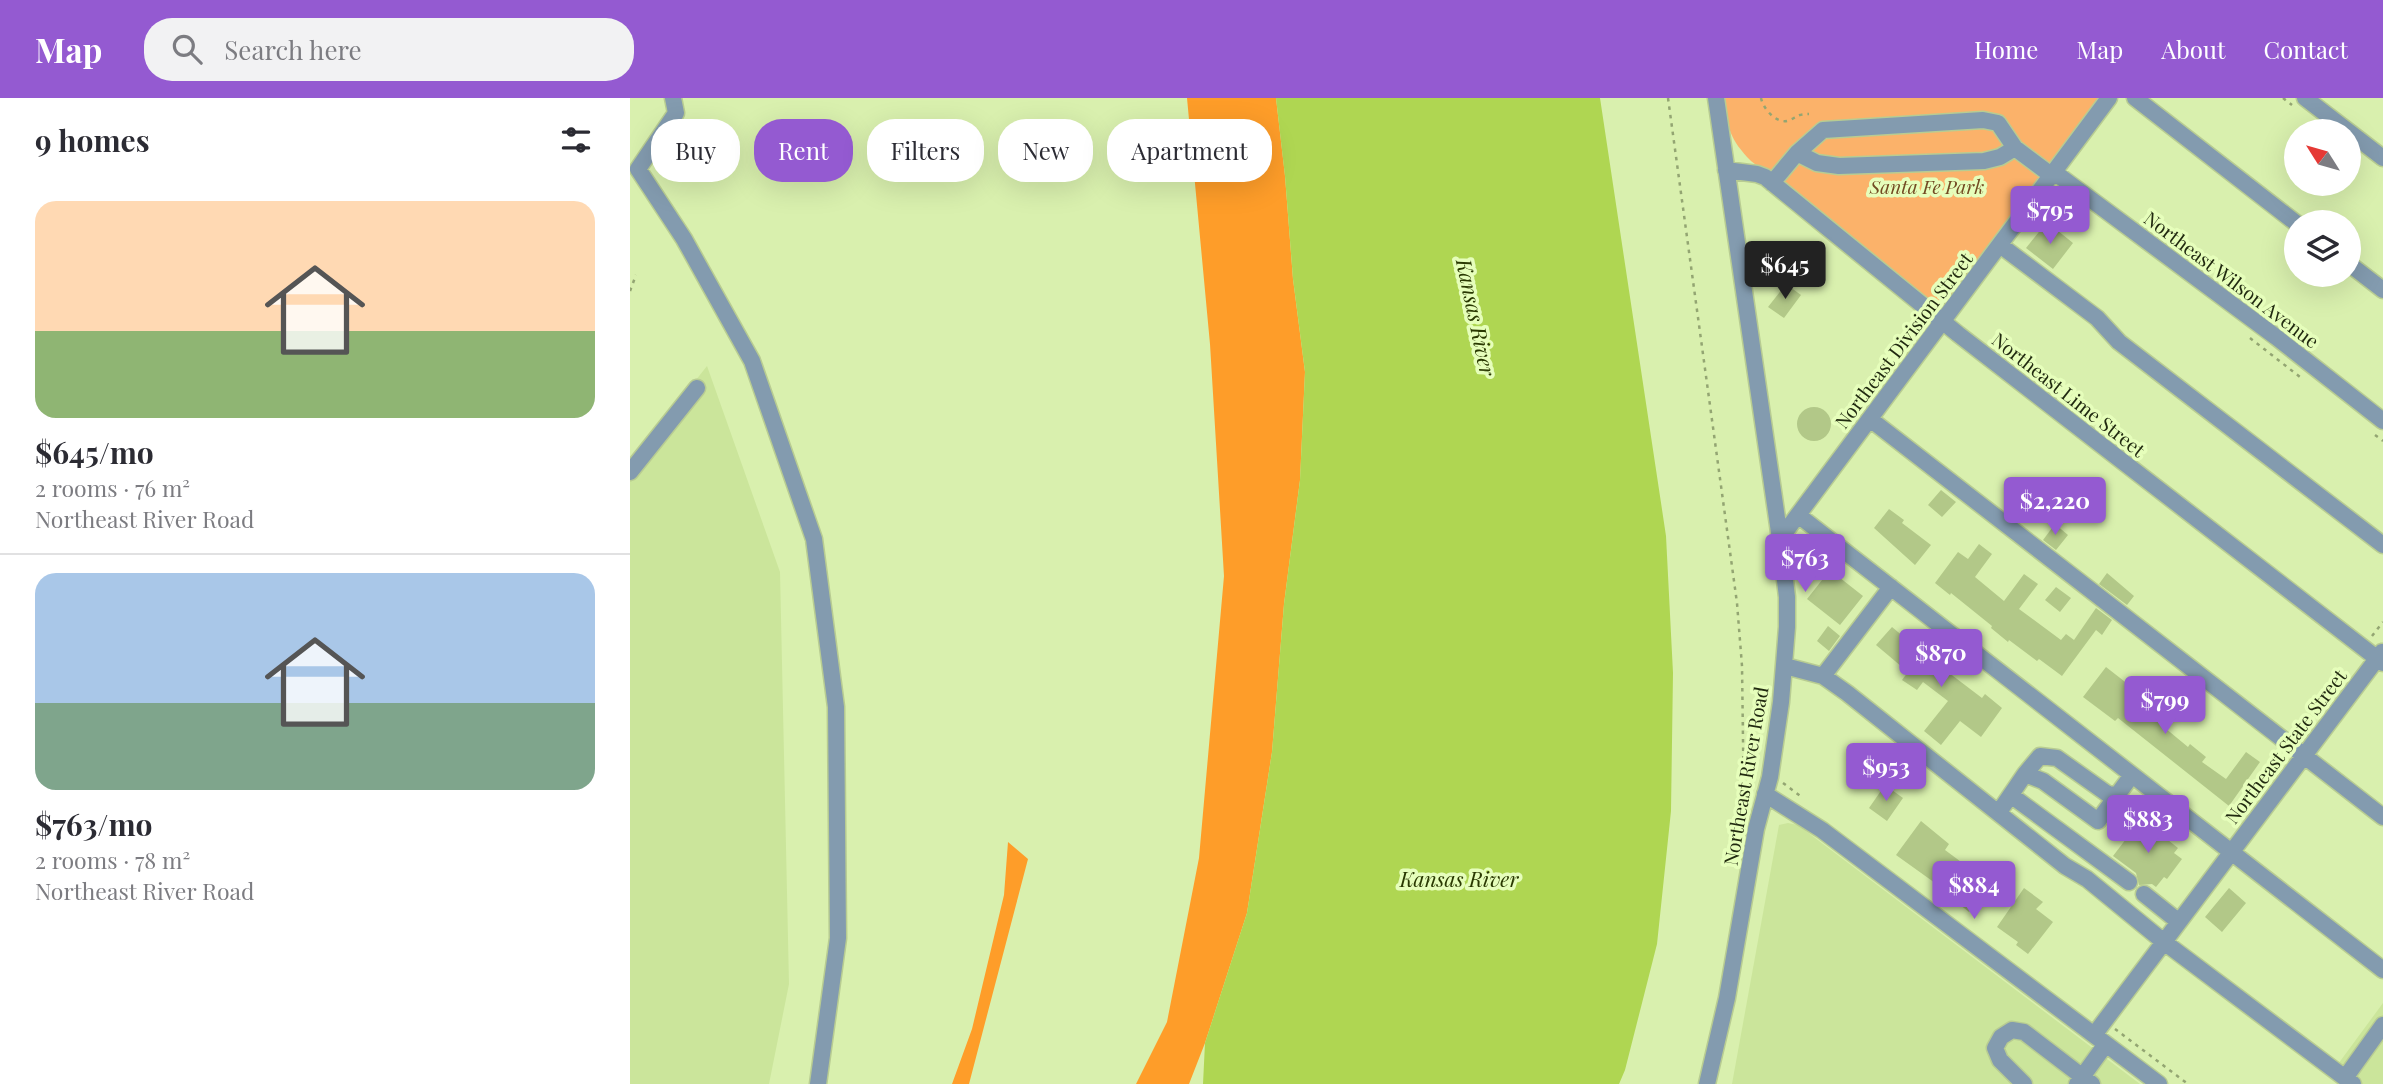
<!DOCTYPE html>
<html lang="en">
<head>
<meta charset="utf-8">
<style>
	:root { --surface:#fff; --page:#f2f2f3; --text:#2b2b33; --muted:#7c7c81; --line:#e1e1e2; --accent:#945ad1 }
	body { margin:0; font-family:"Playfair Display",serif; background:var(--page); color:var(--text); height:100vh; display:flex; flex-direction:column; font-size:26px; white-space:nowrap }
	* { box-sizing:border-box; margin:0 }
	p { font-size:23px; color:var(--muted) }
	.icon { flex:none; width:38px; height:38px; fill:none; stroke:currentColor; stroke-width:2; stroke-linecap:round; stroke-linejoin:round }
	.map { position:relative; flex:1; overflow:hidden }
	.sheet { display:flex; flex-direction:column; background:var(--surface); width:630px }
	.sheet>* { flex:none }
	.guide { position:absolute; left:21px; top:21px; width:665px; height:63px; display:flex; gap:14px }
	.needle { width:46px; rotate:307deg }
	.buttons { position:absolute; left:1654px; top:21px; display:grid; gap:14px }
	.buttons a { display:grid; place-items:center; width:77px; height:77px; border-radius:50%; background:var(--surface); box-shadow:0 7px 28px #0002; font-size:35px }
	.price { position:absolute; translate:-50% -60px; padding:0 16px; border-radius:7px; background:var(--accent); color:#fff; font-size:23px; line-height:46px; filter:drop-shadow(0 2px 4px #0008) }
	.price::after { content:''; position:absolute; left:50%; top:42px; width:21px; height:16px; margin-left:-10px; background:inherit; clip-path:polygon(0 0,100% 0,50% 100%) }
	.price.on { background:#222; color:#fff }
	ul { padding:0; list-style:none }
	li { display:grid; align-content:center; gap:14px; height:371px; padding:0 35px }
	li+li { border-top:2px solid var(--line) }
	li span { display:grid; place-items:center; height:217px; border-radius:21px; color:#555 }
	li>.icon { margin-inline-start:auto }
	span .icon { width:126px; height:126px; fill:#fffc; stroke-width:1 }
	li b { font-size:30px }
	h2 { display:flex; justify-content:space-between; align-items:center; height:84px; padding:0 35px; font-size:30px }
	.chip { padding:0 24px; border-radius:28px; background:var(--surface); box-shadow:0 7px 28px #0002; font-size:24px; line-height:63px }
	.chip.on { background:var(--accent); color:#fff }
	header { display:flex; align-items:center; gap:42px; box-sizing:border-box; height:98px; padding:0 35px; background:var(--accent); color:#fff }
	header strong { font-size:33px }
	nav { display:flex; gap:38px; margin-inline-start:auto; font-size:24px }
	.search { width:490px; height:63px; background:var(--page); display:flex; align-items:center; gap:18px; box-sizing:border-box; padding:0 24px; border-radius:28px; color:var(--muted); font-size:26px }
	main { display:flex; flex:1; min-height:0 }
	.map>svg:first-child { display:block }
	.built { fill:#cbe59b }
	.green { fill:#fbb26a }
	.forest { fill:#fe9d29 }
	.water { fill:#afd652 }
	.building { fill:#b2c888 }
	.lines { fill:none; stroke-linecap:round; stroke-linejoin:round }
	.minor-casing { stroke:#b8cc92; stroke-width:19 }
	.path { stroke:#93a572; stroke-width:2.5; stroke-dasharray:3.5 5; stroke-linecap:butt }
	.minor { stroke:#839baf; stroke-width:16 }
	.labels { text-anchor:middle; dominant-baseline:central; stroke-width:7; stroke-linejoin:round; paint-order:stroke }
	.park-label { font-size:19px; font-style:italic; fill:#734b23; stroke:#e6febb }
	.street-label { font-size:19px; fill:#212a10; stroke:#e6febb }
	.water-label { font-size:21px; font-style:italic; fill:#293801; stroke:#e6febb }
</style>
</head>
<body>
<header>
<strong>Map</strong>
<div class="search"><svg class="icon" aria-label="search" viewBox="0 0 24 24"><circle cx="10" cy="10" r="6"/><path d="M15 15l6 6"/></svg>Search here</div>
<nav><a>Home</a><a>Map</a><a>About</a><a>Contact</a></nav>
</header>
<main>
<section class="sheet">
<h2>9 homes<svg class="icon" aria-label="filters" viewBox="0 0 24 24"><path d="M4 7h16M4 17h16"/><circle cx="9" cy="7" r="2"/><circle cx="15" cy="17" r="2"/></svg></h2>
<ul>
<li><span style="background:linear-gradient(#ffd9b3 60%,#8fb573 0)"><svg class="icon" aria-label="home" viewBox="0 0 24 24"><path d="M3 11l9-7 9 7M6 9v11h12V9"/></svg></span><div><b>$645/mo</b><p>2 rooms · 76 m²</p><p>Northeast River Road</p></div></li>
<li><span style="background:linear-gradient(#a9c7e8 60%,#7fa58c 0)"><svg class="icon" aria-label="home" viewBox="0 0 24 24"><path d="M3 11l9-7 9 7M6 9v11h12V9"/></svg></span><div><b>$763/mo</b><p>2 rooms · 78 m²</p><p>Northeast River Road</p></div></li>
</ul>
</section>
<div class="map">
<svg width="1753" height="986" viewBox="0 0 1753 986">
	<rect width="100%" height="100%" fill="#d9f0ae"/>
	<path class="built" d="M77,268L150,474L159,886L139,986H0V365Z
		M1158,725L1168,727L1510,986H1102L1149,727Z
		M1753,905V986H1712L1700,977Z"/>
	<path class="green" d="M1093,0H1472L1321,202L1307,204L1298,200L1121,63C1100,42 1097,29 1093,0Z"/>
	<path class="forest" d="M557,0H646L655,78L663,181L675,274L670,382L654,506L642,654L617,815L575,945L559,986H506L537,924L569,760L594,478L580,246Z
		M378,744L398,761L339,986H322L342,931L374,797Z"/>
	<path class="water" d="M646,0H970L1036,438L1043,575L1041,713L1027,846L995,972L989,986H573L575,945L617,815L642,654L654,506L670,382L675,274L663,181L655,78Z"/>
	<path class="building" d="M1417,124L1443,145L1423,171L1396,150Z
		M1162,153L1171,161L1157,179L1147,171Z
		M1156,186L1171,197L1154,220L1138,209Z
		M1167 326a17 17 0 1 1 34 0a17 17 0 1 1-34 0Z
		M1311,392L1326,404L1312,419L1298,407Z
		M1388,396L1400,406L1390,419L1378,409Z
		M1259,411L1274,422L1272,425L1301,447L1285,467L1244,430Z
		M1425,426L1438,437L1426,452L1413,442Z
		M1349,446L1362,456L1345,479L1374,503L1394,476L1408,486L1389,511L1431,542L1436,536L1444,542L1466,510L1482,522L1472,537L1466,532L1432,578L1409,561L1407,563L1379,542L1378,544L1361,530L1362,528L1321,495L1320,497L1305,485L1328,454L1338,461Z
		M1200,472L1233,498L1210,527L1177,501Z
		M1477,475L1504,498L1497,507L1469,486Z
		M1426,489L1441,500L1430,514L1415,502Z
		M1198,528L1210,538L1199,553L1187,543Z
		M1262,529L1292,554L1294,551L1309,562L1306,565L1352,600L1355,596L1372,610L1351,639L1330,623L1311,647L1294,633L1318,603L1293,584L1287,592L1272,582L1278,574L1246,547Z
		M1476,569L1508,594L1506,596L1533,619L1529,625L1558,649L1560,646L1576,659L1572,664L1596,681L1616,654L1630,664L1599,708L1488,620L1485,623L1453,599Z
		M1255,687L1273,700L1257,723L1239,710Z
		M1291,723L1319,746L1315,752L1346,775L1350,769L1365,781L1339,814L1324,802L1326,800L1266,757Z
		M1509,724L1521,733L1523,730L1548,750L1544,755L1552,761L1537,781L1534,779L1526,789L1522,786L1509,787L1506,775L1483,758Z
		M1394,790L1413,804L1406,811L1423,824L1398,856L1386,847L1388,844L1367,829Z
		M1599,790L1616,805L1592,834L1575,819Z"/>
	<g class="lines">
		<g class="minor-casing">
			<path id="minor" d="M43,0L46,15L8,71L54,141L122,263L184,441L206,609L208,840L188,986
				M1505,0L1666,125
				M1675,0L1718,33
				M1718,33L1753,60
				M1167,55L1187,65L1209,68L1354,63L1370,59L1385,50
				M1096,72L1127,76L1135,79L1328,236L1753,565
				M1424,74L1646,239L1753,323
				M1142,85L1167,55L1193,32L1353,22L1368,25L1385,50L1421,77
				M1370,147L1467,220L1489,244L1753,447
				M1718,165L1753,192
				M1240,321L1753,719
				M0,374L67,290
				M1168,417L1753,872
				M1150,441L1479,0
				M1155,568L1193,578L1217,595L1435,768L1457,781L1534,844L1723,986
				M1193,578L1261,489
				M1395,676L1410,658L1427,660L1479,697L1488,696
				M1135,696L1192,732L1529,986
				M1382,698L1499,784
				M1369,714L1395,676L1413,683L1468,723L1502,677
				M1514,796L1549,824
				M1464,937L1752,554
				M1715,980L1753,927
				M1077,986L1097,900L1126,731L1140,679L1151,604L1157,529V499L1150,441L1086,0
				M1394,986L1370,962L1365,950L1371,939L1382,932L1394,934L1462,986
				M1447,986L1476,946"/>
		</g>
		<path class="path" d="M1038,0L1107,505L1112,568L1114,715
			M1131,0C1133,10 1145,25 1157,23C1167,20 1165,16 1179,16
			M1653,0L1662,7
			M0,193L6,177
			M1620,240L1670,279
			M1745,337L1753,343
			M1742,538L1753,524
			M1153,685L1173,700
			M1485,931L1558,986"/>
		<use href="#minor" class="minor"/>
	</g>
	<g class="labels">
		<g class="park-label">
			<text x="1297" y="88">Santa Fe Park</text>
		</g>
		<g class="street-label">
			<text transform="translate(1602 181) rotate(37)">Northeast Wilson Avenue</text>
			<text transform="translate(1273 242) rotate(-53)">Northeast Division Street</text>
			<text transform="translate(1439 296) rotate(38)">Northeast Lime Street</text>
			<text transform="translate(1655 648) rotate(-53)">Northeast State Street</text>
			<text transform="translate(1115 678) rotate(-80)">Northeast River Road</text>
		</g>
		<g class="water-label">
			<text transform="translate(847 219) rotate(78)">Kansas River</text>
			<text x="829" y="780">Kansas River</text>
		</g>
	</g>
</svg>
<div class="buttons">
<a><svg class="needle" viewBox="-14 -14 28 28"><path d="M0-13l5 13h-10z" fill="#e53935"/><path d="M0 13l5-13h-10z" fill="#7c7c81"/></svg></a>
<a><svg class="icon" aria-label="layers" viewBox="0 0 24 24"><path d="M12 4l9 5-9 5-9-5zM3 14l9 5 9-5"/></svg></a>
</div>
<b class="price" style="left:1420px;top:148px">$795</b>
<b class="price on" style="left:1155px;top:203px">$645</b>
<b class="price" style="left:1425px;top:439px">$2,220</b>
<b class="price" style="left:1175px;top:496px">$763</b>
<b class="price" style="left:1311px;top:591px">$870</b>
<b class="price" style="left:1535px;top:638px">$799</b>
<b class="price" style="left:1256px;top:705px">$953</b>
<b class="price" style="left:1518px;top:757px">$883</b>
<b class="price" style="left:1344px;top:823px">$884</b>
<div class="guide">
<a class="chip">Buy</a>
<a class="chip on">Rent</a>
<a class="chip">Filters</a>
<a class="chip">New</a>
<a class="chip">Apartment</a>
</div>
</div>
</main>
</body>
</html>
